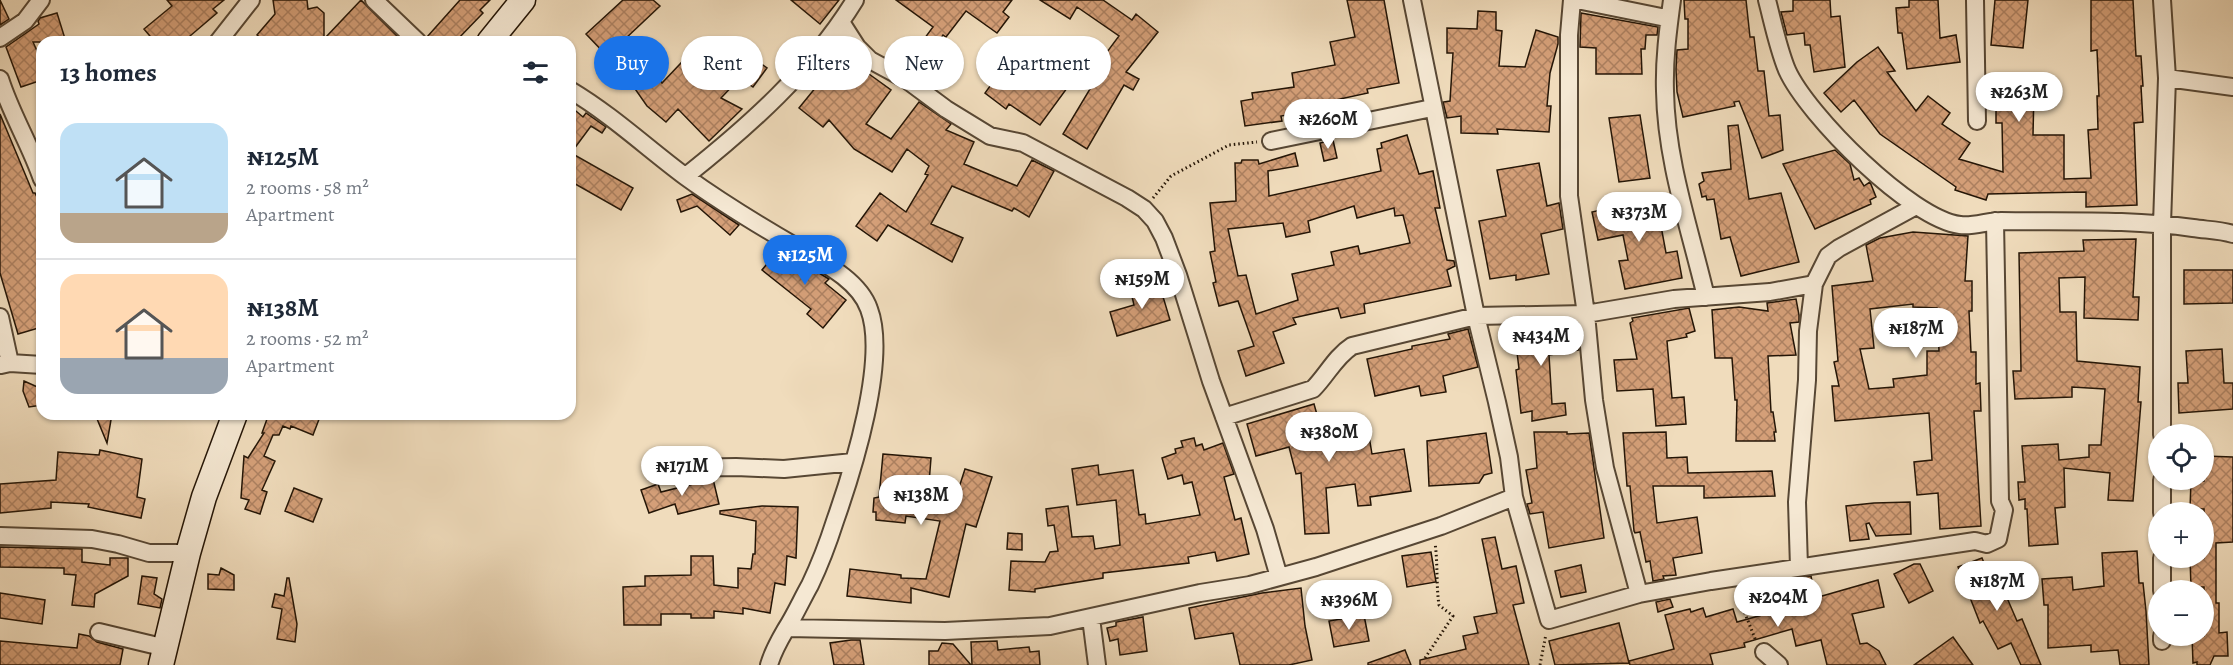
<!DOCTYPE html>
<html lang="en">
<head>
<meta charset="utf-8">
<style>
	:root { --surface:#fff; --page:#f2f2f3; --text:#1f2937; --muted:#747a83; --line:#e0e1e3; --accent:#1a73e8 }
	body { margin:0; font-family:Alegreya,serif; background:var(--page); color:var(--text); height:100vh; display:flex; flex-direction:column; font-size:22px; white-space:nowrap }
	* { box-sizing:border-box; margin:0 }
	p { font-size:20px; color:var(--muted) }
	.icon { flex:none; width:33px; height:33px; fill:none; stroke:currentColor; stroke-width:2; stroke-linecap:round; stroke-linejoin:round }
	.map { position:relative; flex:1; overflow:hidden }
	.sheet { position:absolute; left:36px; top:36px; width:540px; height:384px; display:flex; flex-direction:column; background:var(--surface); border-radius:18px; box-shadow:0 2px 4px #0004 }
	.sheet>* { flex:none }
	.banner { position:absolute; left:594px; top:36px; width:570px; height:54px; display:flex; gap:12px }
	.fabs { position:absolute; left:2148px; top:424px; display:grid; gap:12px }
	.fabs a { display:grid; place-items:center; width:66px; height:66px; border-radius:50%; background:var(--surface); box-shadow:0 2px 4px #0004; font-size:30px }
	.price { position:absolute; translate:-50% -51px; padding:0 14px; border-radius:21px; background:#fff; color:#222; font-size:20px; line-height:39px; filter:drop-shadow(0 2px 3px #0008) }
	.price::after { content:''; position:absolute; left:50%; top:36px; width:18px; height:14px; margin-left:-9px; background:inherit; clip-path:polygon(0 0,100% 0,50% 100%) }
	.price.current { background:var(--accent); color:#fff }
	ul { padding:0; list-style:none }
	li { display:flex; align-items:center; gap:18px; height:150px; padding:0 24px }
	li+li { border-top:2px solid var(--line) }
	li span { display:grid; place-items:center; flex:none; width:168px; height:120px; border-radius:18px; color:#555 }
	li>.icon { margin-inline-start:auto }
	span .icon { width:72px; height:72px; fill:#fffc; stroke-width:1 }
	li b { font-size:26px }
	h2 { display:flex; justify-content:space-between; align-items:center; height:72px; padding:0 24px; font-size:26px }
	.chip { padding:0 21px; border-radius:27px; background:var(--surface); box-shadow:0 2px 4px #0004; font-size:21px; line-height:54px }
	.chip.current { background:var(--accent); color:#fff }
	.map>svg:first-child { display:block }
	.building { fill:url(#building-cross-hatch); stroke:#241506; stroke-width:1.5; fill-rule:evenodd }
	.lines { fill:none; stroke-linecap:round; stroke-linejoin:round }
	.street-casing { stroke:#574734; stroke-width:20 }
	.secondary-casing { stroke:#241506; stroke-width:27 }
	.path { stroke:#241506; stroke-width:3; stroke-dasharray:1.5 3; stroke-linecap:butt }
	.street { stroke:#f5e8d3; stroke-width:16 }
	.secondary { stroke:#f5e8d3; stroke-width:24 }
</style>
</head>
<body>
<div class="map">
<svg width="2233" height="665" viewBox="0 0 2233 665">
	<defs>
		<pattern id="building-cross-hatch" width="8" height="8" patternUnits="userSpaceOnUse" patternTransform="scale(1.5)"><rect width="8" height="8" fill="#d49f78"/><path d="M0 0l8 8M0 8l8-8" fill="none" stroke="#ac8060"/></pattern>
	</defs>
	<rect width="100%" height="100%" fill="#f0dcbc"/>
	<filter id="stains"><feTurbulence type="fractalNoise" baseFrequency=".00333" numOctaves="4"/><feColorMatrix values="0 0 0 0 .2 0 0 0 0 .09 0 0 0 0 .02 0 0 0 .5 -.17"/></filter>
	<radialGradient id="worn" r=".72"><stop offset=".6" stop-color="#630" stop-opacity="0"/><stop offset="1" stop-color="#630" stop-opacity=".3"/></radialGradient>
	<path class="building" d="M0,0L9,19L0,25Z
		M167,0H224L213,9L217,13L190,36L195,42H155L144,29L172,6Z
		M273,0H307L308,9L317,7L324,13V39L361,0L403,42H266L257,35L275,14Z
		M460,0H490L480,10L483,13L455,42H428L427,37Z
		M623,0H653L660,6L607,56L586,34Z
		M791,0H839L820,24Z
		M896,0H1012L1003,12L1009,17L997,33L966,11L946,37L943,35L927,58L916,50L933,27Z
		M1040,0H1103L1132,20L1136,14L1158,32L1126,72L1139,79L1133,90L1124,85L1087,149L1063,134L1108,59L1104,56L1119,36L1077,7L1070,19Z
		M1347,0H1384L1399,83L1367,89L1368,93L1326,102L1327,108L1281,116L1282,121L1245,126L1241,101L1253,99L1252,93L1294,87L1292,73L1335,65L1330,42L1355,37Z
		M1684,0H1746L1750,37H1754L1758,71H1764L1769,116L1780,115L1783,150L1762,158L1739,101L1734,102L1735,106L1683,117L1677,92L1676,69L1677,50L1688,49V19H1685Z
		M1793,0H1830L1831,17L1840,16L1845,67L1814,72L1810,45H1805L1804,33L1787,35L1781,12L1793,11Z
		M1909,0H1938L1940,38L1956,35L1960,62L1907,69L1902,33H1898L1896,8L1909,7Z
		M1995,0H2028L2023,48L1991,45Z
		M2091,0H2133L2136,56H2141L2143,86H2141L2143,122L2134,123L2137,205L2086,207V192L1988,194L1986,200L1955,190L1956,187L1880,134L1854,100L1841,112L1824,93L1857,62L1878,47L1895,71L1887,72L1916,111L1928,96L1950,113L1942,124L1970,143L1959,159L2003,172L2002,123H1996V92H2034L2033,135H2064V179L2091,178L2088,130L2098,129L2097,96H2099L2097,50L2091,51Z
		M1478,11L1496,12V30L1502,31L1499,66L1525,67L1536,30L1558,37V44L1550,73L1547,106H1551L1549,132L1497,129L1498,134L1461,133V116L1447,118L1443,102L1450,101L1453,53H1447V28L1477,29Z
		M57,13L66,42H33L42,62V80L21,87L6,47L39,24L38,21L40,18Z
		M1581,13L1658,27L1657,35H1646L1645,49H1641L1642,74H1596V48L1580,47Z
		M730,41L767,68L753,87L740,78L721,98L742,109L709,141L678,109L666,122L647,106L626,76L644,64H649L662,83L697,46L716,61Z
		M1060,46L1084,65L1040,125L1009,104L1006,109L985,93L1003,68L1032,89L1049,65L1046,62Z
		M835,66L854,81L869,74L891,90L866,124L891,139L919,102L951,124L946,130L974,142L964,164L1017,186L1032,160L1054,171L1029,217L1014,208L1012,211L952,186L931,224L963,238L952,262L888,225L877,241L856,226L880,193L906,212L928,175L925,174L929,166L907,149L892,172L854,149L829,120L823,127L799,108L821,81L816,78L825,67L830,72Z
		M570,106L583,117L586,113L606,127L602,133L591,126L571,153L633,188L621,210L570,181Z
		M0,114L33,193H35L42,208V327L18,334L0,273Z
		M1640,115L1650,178L1619,182L1609,118Z
		M1738,125L1749,199L1781,193L1799,262L1741,276L1730,237L1721,239L1714,199L1707,200L1706,196L1702,197L1699,184L1704,181L1702,173L1731,169L1728,126Z
		M1407,135L1419,174L1433,171L1440,208H1435L1447,260L1454,261L1455,266L1447,270L1451,286L1364,304L1365,313L1341,318L1338,308L1293,318L1296,324L1273,332L1284,363L1246,376L1238,351L1254,346L1238,301L1219,306L1213,283L1216,282L1210,252L1215,251L1210,203L1236,201L1235,163H1241L1242,160H1258L1259,164L1295,153L1298,166L1268,171L1269,196L1381,171L1377,149L1382,148L1381,143ZM1354,206L1357,218L1394,208L1395,216L1403,215L1410,243L1360,254L1358,246L1331,252L1334,265L1292,274L1298,300L1256,314L1246,275L1238,276L1228,229L1283,223L1286,237L1310,232L1308,221Z
		M1333,140L1337,158L1324,161L1320,143Z
		M1835,150L1850,164L1854,180L1859,178L1864,186L1870,182L1876,197L1870,200L1871,204L1815,229L1783,164Z
		M1539,163L1547,206L1559,203L1563,229L1541,234L1549,274L1516,280V275L1490,279L1479,221L1506,216L1497,170Z
		M692,194L739,225L730,235L697,206L681,212L677,200Z
		M1653,198L1656,199L1666,253L1677,251L1682,278L1625,289L1619,261L1628,260L1623,235L1598,240L1592,212Z
		M1913,232L1968,236L1965,281H1972V311H1969L1971,352H1976V384L1980,383L1981,411H1974L1981,526L1940,529L1938,493L1917,495L1914,462L1932,460L1929,413L1835,421L1832,386H1839L1834,362L1838,361L1832,286L1873,281L1866,245L1880,238ZM1913,304V307L1937,308L1939,351H1927V375L1893,379L1894,387L1869,389L1860,349L1874,348L1870,309Z
		M2136,239L2133,297H2139L2138,320L2084,318L2085,277L2059,278L2060,312H2076L2077,361L2140,367L2138,402H2141L2133,501L2108,500L2110,473L2064,468L2065,507L2055,508L2058,544L2029,546L2027,509H2025V499L2019,500L2018,482H2025L2022,446L2058,444L2059,460L2089,457V445H2101L2105,389L2072,387V397L2015,399L2013,371H2021L2019,253L2084,251L2083,240Z
		M779,249L829,279L825,283L846,300L823,328L807,314L811,309L762,270Z
		M2184,270H2233V303L2184,304Z
		M1162,282L1161,290L1170,320L1117,336L1110,312L1134,305L1130,288Z
		M1796,299L1799,315V322L1790,323L1796,355L1768,356L1771,412H1773L1776,432H1774L1775,441H1736L1737,400H1735L1732,358H1715L1712,310L1739,307L1768,311L1767,303Z
		M1689,308L1695,331L1686,334L1687,337L1667,341L1672,398L1684,397L1686,424L1656,426L1653,389L1617,391L1614,360L1637,359L1630,323L1633,321L1632,318Z
		M1576,325L1579,350L1549,355L1552,404L1565,403L1566,415L1532,421V411L1521,413L1516,370L1519,369L1514,327Z
		M1468,329L1478,367L1443,376L1446,392L1421,396L1419,386L1375,396L1367,359L1412,349V346L1450,339L1448,334Z
		M2222,349L2224,383H2233V409L2179,413L2178,383H2188L2186,351Z
		M24,381L42,389V405L29,407L23,391Z
		M1314,404L1325,443L1369,436L1372,454L1404,449L1411,491L1370,497L1371,505L1358,506L1355,484L1326,488L1329,533L1305,534L1301,473L1296,474L1289,447L1256,456L1247,424Z
		M95,414H112L107,443Z
		M255,414H321L313,435L291,426L290,429L283,426L279,435H273L264,456L275,461L262,490L267,492L260,514L245,509L249,500L241,498L244,456L248,458L264,433H262L267,419Z
		M1534,432H1567V434L1589,433L1604,538L1549,548L1543,512L1530,514L1527,504L1532,503L1526,470L1537,468Z
		M1666,432L1667,458L1687,457L1688,473L1772,471L1775,496L1704,498V486H1653L1657,523L1697,517L1702,553L1673,558L1676,575L1663,576L1664,579L1653,581L1650,561L1646,562L1640,532L1635,533L1634,531L1630,486H1627L1623,433Z
		M1486,433L1492,473L1484,475L1479,483L1429,486L1427,441Z
		M1194,438L1196,446L1202,444L1204,450L1223,443L1234,474L1224,477L1235,520L1241,518L1249,554L1217,561L1215,552L1188,557L1189,563L1103,573V578L1035,589V592L1009,590L1011,561L1045,562L1050,552L1058,551L1054,525L1048,526L1046,509L1068,506L1072,537L1093,536L1095,549L1120,545L1116,500L1077,505L1072,469L1098,465L1099,475L1133,470L1139,515L1145,514L1146,524L1200,515L1192,482L1184,484L1182,475L1168,479L1162,458L1176,453L1175,449L1183,447L1181,441Z
		M100,450L142,459L137,497L145,499L141,518L88,507L89,504L51,502V508L0,513V484L56,480L58,452L99,455Z
		M883,454L931,458L928,496L955,500L965,469L992,477L976,527L966,524L949,597L911,588V603L847,596L850,569L901,575V578L926,579L940,521L906,516L905,523L876,520V512H873L874,498L879,497Z
		M2204,456L2233,457V542L2216,543V603H2219V633L2227,632L2228,656H2214L2210,665H2197V662L2193,663L2192,636H2204V587H2191L2190,558H2204V509H2190L2191,481H2204Z
		M713,479L719,504L678,514L675,504L649,513L641,490L658,484L661,492Z
		M294,488L322,499L313,522L285,511Z
		M1910,502L1911,534L1876,536L1869,523L1866,524L1869,539L1850,541L1846,506L1874,503Z
		M762,506L798,507L796,558L787,556L785,585L775,583L770,613L743,608V614L714,611V618H691V614H661V625H624L623,587L645,586V576L691,575V556H713L714,585L738,588V568L751,569L753,554H755L756,521L720,514V511Z
		M1008,533L1022,534V550L1007,549Z
		M1495,537L1502,569L1516,566L1524,603L1513,605L1529,665H1420V660L1466,649L1463,636L1478,633L1474,617L1497,613L1482,539Z
		M0,547L82,549V562L110,565V558H128V576L95,594L94,607L72,605L76,575L64,574V568L0,567Z
		M2137,551L2139,583H2143L2146,611L2149,665H2120L2118,650L2091,652V645L2048,648V605H2044L2042,579L2072,577L2073,590L2104,586L2102,553Z
		M1431,552L1436,582L1407,587L1402,556Z
		M1982,558L1994,587L2001,584L2017,621L2022,619L2041,665H2021L2011,643L1998,649L1983,621L1980,623L1958,567Z
		M1914,564H1920L1933,591L1909,603L1894,574Z
		M1581,565L1586,592L1561,597L1555,571Z
		M221,568L234,575V590L208,589V574L219,575Z
		M142,576L157,578L154,594L162,599L160,608L138,604Z
		M1811,576L1815,598L1878,580L1884,607L1852,614L1853,617L1860,644L1867,643L1879,651L1886,665H1827L1821,640L1796,646L1792,629L1744,643L1745,647L1710,654L1713,665H1630L1629,661L1674,649L1665,615L1690,609L1691,612L1703,608L1706,617L1733,609L1737,622L1787,608L1786,605L1794,603L1790,580Z
		M287,578H289L297,624L295,642L277,639L282,609L272,607L275,594L284,596Z
		M1301,588L1305,626L1312,660L1289,665H1240L1233,633L1195,639L1189,608L1262,593Z
		M0,593L45,600L42,624L0,618Z
		M1670,599L1673,607L1658,612L1656,602Z
		M1364,615L1369,641L1334,647L1329,621Z
		M1143,617L1147,651L1120,655L1118,639L1110,641L1107,628L1116,626V622Z
		M1619,623L1629,663L1555,665L1549,641Z
		M79,634L89,636L97,642L123,649L120,665H0V641L77,648Z
		M1953,637L1973,665H1914Z
		M851,640H860L864,665H834L830,643Z
		M997,641L998,650L1029,647L1030,652L1039,651L1040,665H972L971,642Z
		M942,643L953,644L971,665H929V651H938Z
		M1405,650L1411,665H1368V663Z"/>
	<g class="lines">
		<g class="street-casing">
			<path id="street" d="M374,0L418,42
				M1412,0L1476,316L1497,402L1509,457L1514,497L1549,620L1639,594L1711,581L1975,541L1987,544L1998,539L2004,510L2000,501L1995,221
				M1572,0L1569,35V196L1586,314L1594,400L1605,468L1639,594
				M1577,0L1666,18
				M1672,0C1668,30 1664,60 1665,91C1666,161 1690,229 1706,297
				M1767,0C1773,23 1778,48 1787,70C1807,115 1911,219 1960,225C1973,227 1988,221 2001,221C2065,222 2130,219 2193,228C2206,230 2220,230 2233,234
				M1975,0L1977,121
				M2162,0L2167,78L2162,224V435
				M841,22L857,47L870,60L907,80L946,109L990,136L1023,143L1127,198L1144,209L1155,221L1164,238L1178,275L1211,381L1265,529L1279,577
				M0,38L25,21L41,0
				M218,42L251,0
				M2167,78L2233,87
				M0,79C11,114 30,144 42,179
				M570,90C612,115 647,148 686,177C722,203 760,226 798,248C822,262 859,280 869,309C888,359 853,470 835,521C828,543 820,564 810,585C802,599 795,615 786,629C779,641 773,651 769,665
				M1271,141L1432,108
				M686,176C749,126 812,70 855,0
				M0,317L10,363
				M1,365L10,363L42,365
				M1224,417L1313,389C1327,375 1335,357 1352,346L1476,316L1586,314L1674,299L1770,292L1814,284
				M678,468L736,467L784,469L853,462
				M2162,480V513
				M0,536L92,539L118,544L149,553H188
				M2162,558V591
				M1799,567L1797,502L1807,380L1808,331L1814,284L1828,256L1839,248L1916,206
				M1091,618L1097,665
				M787,628L945,631L1050,626L1200,593L1250,585L1316,567L1441,526L1514,497
				M99,632L166,648
				M2162,636V641
				M1764,652L1779,665"/>
		</g>
		<g class="secondary-casing">
			<path id="secondary" d="M489,42L523,0
				M161,665L188,553L204,497L235,414"/>
		</g>
		<path class="path" d="M1153,198L1171,176L1229,145L1257,142
			M1741,591L1740,601L1756,641
			M1425,658L1453,616L1439,605C1436,585 1438,564 1435,543
			M1540,665L1546,634"/>
		<use href="#street" class="street"/>
		<use href="#secondary" class="secondary"/>
	</g>
	<rect width="100%" height="100%" filter="url(#stains)"/>
	<rect width="100%" height="100%" fill="url(#worn)"/>
</svg>
<div class="fabs">
<a><svg class="icon" aria-label="locate" viewBox="0 0 24 24"><circle cx="12" cy="12" r="6"/><path d="M12 2v4M12 18v4M2 12h4M18 12h4"/></svg></a>
<a>+</a>
<a>−</a>
</div>
<b class="price" style="left:2019px;top:123px">₦263M</b>
<b class="price" style="left:1328px;top:150px">₦260M</b>
<b class="price" style="left:1639px;top:243px">₦373M</b>
<b class="price current" style="left:805px;top:286px">₦125M</b>
<b class="price" style="left:1142px;top:310px">₦159M</b>
<b class="price" style="left:1916px;top:359px">₦187M</b>
<b class="price" style="left:1541px;top:367px">₦434M</b>
<b class="price" style="left:1329px;top:463px">₦380M</b>
<b class="price" style="left:682px;top:497px">₦171M</b>
<b class="price" style="left:921px;top:526px">₦138M</b>
<b class="price" style="left:1997px;top:612px">₦187M</b>
<b class="price" style="left:1778px;top:628px">₦204M</b>
<b class="price" style="left:1349px;top:631px">₦396M</b>
<div class="banner">
<a class="chip current">Buy</a>
<a class="chip">Rent</a>
<a class="chip">Filters</a>
<a class="chip">New</a>
<a class="chip">Apartment</a>
</div>
<section class="sheet">
<h2>13 homes<svg class="icon" aria-label="filters" viewBox="0 0 24 24"><path d="M4 7h16M4 17h16"/><circle cx="9" cy="7" r="2"/><circle cx="15" cy="17" r="2"/></svg></h2>
<ul>
<li><span style="background:linear-gradient(#bfe0f5 75%,#b9a48a 0)"><svg class="icon" aria-label="home" viewBox="0 0 24 24"><path d="M3 11l9-7 9 7M6 9v11h12V9"/></svg></span><div><b>₦125M</b><p>2 rooms · 58 m²</p><p>Apartment</p></div></li>
<li><span style="background:linear-gradient(#ffd9b3 70%,#9aa5b1 0)"><svg class="icon" aria-label="home" viewBox="0 0 24 24"><path d="M3 11l9-7 9 7M6 9v11h12V9"/></svg></span><div><b>₦138M</b><p>2 rooms · 52 m²</p><p>Apartment</p></div></li>
</ul>
</section>
</div>
</body>
</html>
